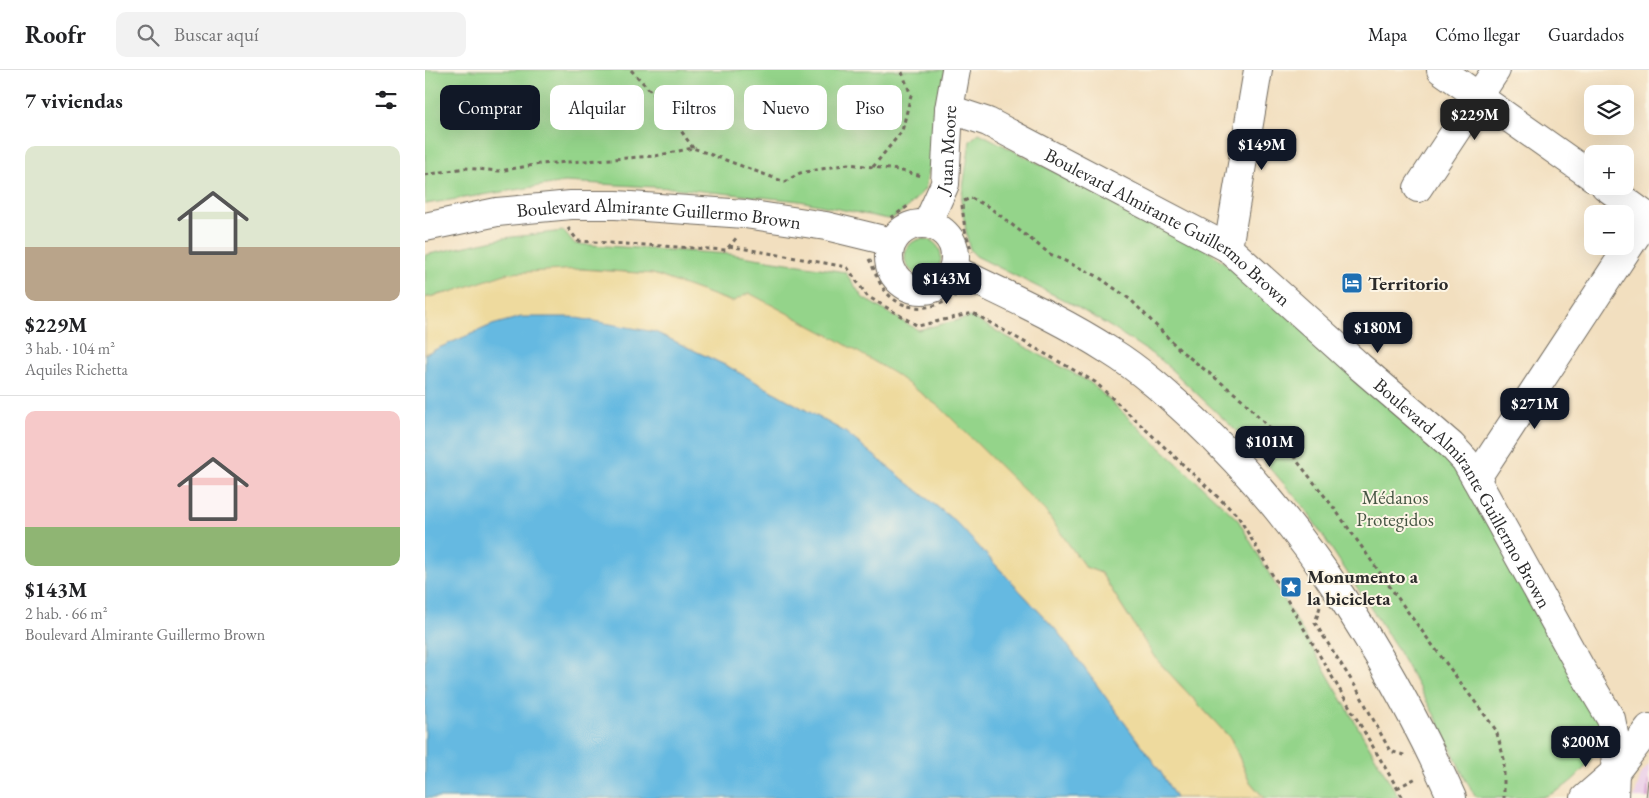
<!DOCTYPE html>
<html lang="es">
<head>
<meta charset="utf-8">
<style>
	:root { --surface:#fff; --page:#f2f2f2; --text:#202124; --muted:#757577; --line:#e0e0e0; --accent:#111827 }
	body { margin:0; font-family:"EB Garamond",serif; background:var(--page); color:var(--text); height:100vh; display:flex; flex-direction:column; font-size:19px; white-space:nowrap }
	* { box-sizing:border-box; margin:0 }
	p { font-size:16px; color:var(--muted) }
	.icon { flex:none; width:28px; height:28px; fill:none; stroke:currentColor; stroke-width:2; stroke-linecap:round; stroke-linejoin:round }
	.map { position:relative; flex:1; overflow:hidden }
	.panel { display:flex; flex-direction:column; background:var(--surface); width:425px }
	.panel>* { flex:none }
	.top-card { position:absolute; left:15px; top:15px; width:475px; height:45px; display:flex; gap:10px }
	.controls { position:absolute; left:1159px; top:15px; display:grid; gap:10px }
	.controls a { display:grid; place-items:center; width:50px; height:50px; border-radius:10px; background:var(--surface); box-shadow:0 5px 20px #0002; font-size:25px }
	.price { position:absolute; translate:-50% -42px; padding:0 11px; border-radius:10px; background:var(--accent); color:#fff; font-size:16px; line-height:32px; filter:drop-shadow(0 1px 2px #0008) }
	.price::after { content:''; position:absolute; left:50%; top:30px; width:15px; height:11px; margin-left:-8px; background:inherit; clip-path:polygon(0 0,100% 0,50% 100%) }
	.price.on { background:#222; color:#fff }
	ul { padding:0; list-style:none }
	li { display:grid; align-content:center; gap:10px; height:265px; padding:0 25px }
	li+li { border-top:1px solid var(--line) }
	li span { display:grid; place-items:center; height:155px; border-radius:10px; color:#555 }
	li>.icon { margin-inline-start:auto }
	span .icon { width:90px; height:90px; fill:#fffc; stroke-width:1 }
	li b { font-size:21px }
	h2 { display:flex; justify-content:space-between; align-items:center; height:60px; padding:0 25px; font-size:21px }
	.chip { padding:0 18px; border-radius:10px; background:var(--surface); box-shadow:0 5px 20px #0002; font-size:18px; line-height:45px }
	.chip.on { background:var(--accent); color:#fff }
	header { display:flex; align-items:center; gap:30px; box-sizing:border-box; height:70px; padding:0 25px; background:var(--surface); border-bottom:1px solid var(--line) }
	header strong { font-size:24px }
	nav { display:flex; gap:28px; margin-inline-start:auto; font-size:18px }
	.search { width:350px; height:45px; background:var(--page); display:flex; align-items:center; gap:12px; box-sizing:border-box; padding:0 18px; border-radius:10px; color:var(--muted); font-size:19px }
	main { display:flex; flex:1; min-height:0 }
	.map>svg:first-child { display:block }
	.built { fill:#ecd1e9 }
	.green { fill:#94d48a; stroke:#60805a }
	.sand { fill:#eeda9e; stroke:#8c8264 }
	.water { fill:#65b9e1; stroke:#487286 }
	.building { fill:#d194cd }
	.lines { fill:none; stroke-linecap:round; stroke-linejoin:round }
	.minor-casing { stroke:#716a5f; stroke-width:30 }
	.major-casing { stroke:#716a5f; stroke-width:30 }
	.path { stroke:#716a5f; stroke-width:3; stroke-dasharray:4 4; stroke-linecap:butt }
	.minor { stroke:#fff; stroke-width:28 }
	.major { stroke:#fff; stroke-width:28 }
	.labels { text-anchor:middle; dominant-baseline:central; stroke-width:4; stroke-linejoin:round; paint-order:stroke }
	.street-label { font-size:19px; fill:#2b2b2b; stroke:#fcf5e5 }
	.poi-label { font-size:19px; font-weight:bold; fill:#2b2b2b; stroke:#fcf5e5; text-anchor:start }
	.park-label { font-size:19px; fill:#455543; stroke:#fcf5e5 }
</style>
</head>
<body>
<header>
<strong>Roofr</strong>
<div class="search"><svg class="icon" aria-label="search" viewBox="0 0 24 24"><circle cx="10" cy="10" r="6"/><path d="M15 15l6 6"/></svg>Buscar aquí</div>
<nav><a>Mapa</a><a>Cómo llegar</a><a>Guardados</a></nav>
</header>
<main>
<section class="panel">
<h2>7 viviendas<svg class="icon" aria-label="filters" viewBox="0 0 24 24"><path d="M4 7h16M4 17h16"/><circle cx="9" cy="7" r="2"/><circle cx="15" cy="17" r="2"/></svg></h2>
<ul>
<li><span style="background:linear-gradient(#dfe7d0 65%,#b9a48a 0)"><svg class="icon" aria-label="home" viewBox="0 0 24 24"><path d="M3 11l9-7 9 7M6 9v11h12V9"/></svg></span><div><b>$229M</b><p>3 hab. · 104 m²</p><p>Aquiles Richetta</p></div></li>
<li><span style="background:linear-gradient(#f6c9c9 75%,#8fb573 0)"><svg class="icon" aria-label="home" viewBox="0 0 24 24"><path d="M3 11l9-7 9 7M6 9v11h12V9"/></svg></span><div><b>$143M</b><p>2 hab. · 66 m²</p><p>Boulevard Almirante Guillermo Brown</p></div></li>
</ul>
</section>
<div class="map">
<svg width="1224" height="728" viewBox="0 0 1224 728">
	<rect width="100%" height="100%" fill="#fcf5e5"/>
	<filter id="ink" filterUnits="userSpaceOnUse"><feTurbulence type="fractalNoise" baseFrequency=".02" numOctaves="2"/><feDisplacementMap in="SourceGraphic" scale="10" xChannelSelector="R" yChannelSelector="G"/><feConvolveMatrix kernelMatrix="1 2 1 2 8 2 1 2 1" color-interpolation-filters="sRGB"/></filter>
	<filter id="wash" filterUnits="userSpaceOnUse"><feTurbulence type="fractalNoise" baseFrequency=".0096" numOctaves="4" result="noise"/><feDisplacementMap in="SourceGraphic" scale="20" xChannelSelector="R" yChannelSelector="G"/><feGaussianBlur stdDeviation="1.12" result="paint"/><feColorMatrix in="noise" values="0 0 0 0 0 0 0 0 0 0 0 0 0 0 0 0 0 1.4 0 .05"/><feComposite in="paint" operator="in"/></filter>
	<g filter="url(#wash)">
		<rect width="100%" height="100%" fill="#f2dfbf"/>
		<path class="built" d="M1224,694V728H1209L1216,705Z"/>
		<path class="green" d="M0,0H520L510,72L500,119L483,137L468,148L463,149L375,131L248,118L140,112L0,134Z
			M554,63L776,176L796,190L1015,376L1031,394L1182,658C1172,687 1148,718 1118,727C1106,728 1070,728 1056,728L1050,726L1040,709L1015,655L970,575L879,437L820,369L736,290L686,257L645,233L551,186L546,181L543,173L536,132L545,71Z
			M139,161L150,174L304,184L420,202L438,228L493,260L546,247L666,313L813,450L974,728H839L825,712L806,669L730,588L676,503L660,497L620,441L307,232L228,204L156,199L26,222L0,228V185L79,168Z
			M480 187a18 18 0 1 1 36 0a18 18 0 1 1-36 0Z"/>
		<path class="sand" d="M156,199L228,204L307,232L324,223L411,269L470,304L517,339L620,441L660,497L676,503L730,588L806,669L825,712L839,728H751L735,701L632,561L531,452L420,362L304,297L230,262L67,255L0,284V228L26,222L83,203Z"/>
		<path class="water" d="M96,247H146L230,262L304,297L420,362L531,452L632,561L735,701L751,728H0V284L67,255Z"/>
		<g id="blocks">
			<path class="building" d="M1223,710H1224V728H1221Z"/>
		</g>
	</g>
	<g filter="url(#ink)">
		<use href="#blocks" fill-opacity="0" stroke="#716a5f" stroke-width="1"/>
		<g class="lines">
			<g class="minor-casing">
				<g id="minor">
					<path d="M1016,0L1168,107"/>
					<path id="s1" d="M524,39L563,52L803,178L934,296L1026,375L1040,390L1051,409L1155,597L1186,649L1191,674L1189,728"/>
					<path d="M1180,116L1224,148"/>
					<path d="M993,118L1071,0"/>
					<path id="s2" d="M502,154L520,114L524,39L531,0"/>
					<path d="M803,178L833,0"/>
					<path d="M1051,409L1224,146"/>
					<path d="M1160,728L1191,701L1224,658"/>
				</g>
			</g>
			<g class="major-casing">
				<g id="major">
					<circle cx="497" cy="187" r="33"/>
					<path id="s3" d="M0,157L72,142L146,135H191L320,144L401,156L467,172"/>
					<path d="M528,199C581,225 636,249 685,281C716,300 743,325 770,350C880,454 965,591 1027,728"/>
				</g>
			</g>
			<path class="path" d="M206,0L236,32L268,78
				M448,97L477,61L486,25L476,0
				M0,105L40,98L74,101L115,94L230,86L268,78L360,112L375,103L423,94L473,100L497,106
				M539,131L546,128L564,137L625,184L672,206L706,230L755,280L818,330L858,373L909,438L985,545L1071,660L1079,689V728
				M537,135L540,160L547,182
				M466,148L483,136
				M143,158L153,171L301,180L313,166
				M304,176L422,197L442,226L493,256L548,243L670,312L813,446L978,728
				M444,189C449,198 452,209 458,218C475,243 507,242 530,226
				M895,537L890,553L932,619L965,681L982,686
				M972,718L993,707"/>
			<use href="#minor" class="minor"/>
			<use href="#major" class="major"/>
		</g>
	</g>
	<defs>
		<g id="hotel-square" transform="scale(1.125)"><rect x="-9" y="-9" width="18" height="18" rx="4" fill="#1f6fb2" stroke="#fcf5e5"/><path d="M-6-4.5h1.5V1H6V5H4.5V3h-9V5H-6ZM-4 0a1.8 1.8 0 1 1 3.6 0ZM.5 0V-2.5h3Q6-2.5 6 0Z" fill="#fff"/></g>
		<g id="sight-square" transform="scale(1.125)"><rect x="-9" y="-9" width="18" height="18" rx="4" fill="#1f6fb2" stroke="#fcf5e5"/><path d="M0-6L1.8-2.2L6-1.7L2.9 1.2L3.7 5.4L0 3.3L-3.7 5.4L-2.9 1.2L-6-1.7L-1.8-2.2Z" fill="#fff"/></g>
	</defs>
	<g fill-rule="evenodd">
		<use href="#hotel-square" x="927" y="213"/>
		<use href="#sight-square" x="866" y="517"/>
	</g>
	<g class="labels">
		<g class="street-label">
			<text stroke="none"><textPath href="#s2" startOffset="79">Juan Moore</textPath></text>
			<text stroke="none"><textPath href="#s3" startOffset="236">Boulevard Almirante Guillermo Brown</textPath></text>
			<text stroke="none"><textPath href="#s1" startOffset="250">Boulevard Almirante Guillermo Brown</textPath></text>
			<text stroke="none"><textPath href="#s1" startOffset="655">Boulevard Almirante Guillermo Brown</textPath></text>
		</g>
		<g class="poi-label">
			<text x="943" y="213">Territorio</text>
			<text x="882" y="506">Monumento a<tspan x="882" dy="22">la bicicleta</tspan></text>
		</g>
		<g class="park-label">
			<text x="970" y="427">Médanos<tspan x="970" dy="22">Protegidos</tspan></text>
		</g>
	</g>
</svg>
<div class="controls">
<a><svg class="icon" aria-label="layers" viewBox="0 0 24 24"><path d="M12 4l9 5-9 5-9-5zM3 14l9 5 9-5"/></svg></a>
<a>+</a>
<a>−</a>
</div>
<b class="price on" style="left:1050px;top:71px">$229M</b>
<b class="price" style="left:837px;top:101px">$149M</b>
<b class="price" style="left:522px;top:235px">$143M</b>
<b class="price" style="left:953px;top:284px">$180M</b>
<b class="price" style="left:1110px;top:360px">$271M</b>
<b class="price" style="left:845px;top:398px">$101M</b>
<b class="price" style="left:1161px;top:698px">$200M</b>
<div class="top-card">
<a class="chip on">Comprar</a>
<a class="chip">Alquilar</a>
<a class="chip">Filtros</a>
<a class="chip">Nuevo</a>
<a class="chip">Piso</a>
</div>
</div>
</main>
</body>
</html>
